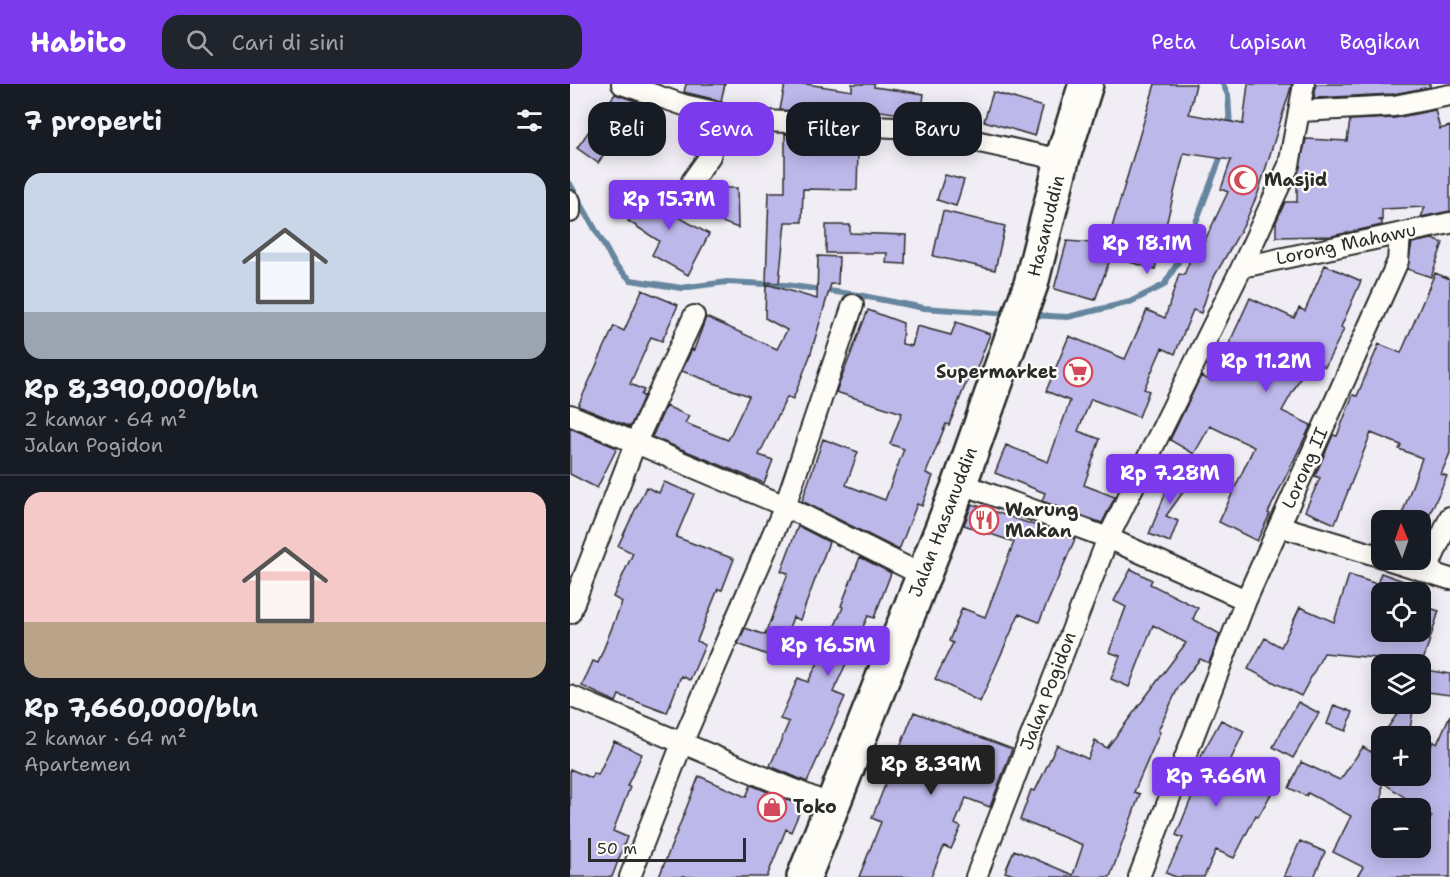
<!DOCTYPE html>
<html lang="id">
<head>
<meta charset="utf-8">
<style>
	:root { --surface:#171b24; --page:#20242c; --text:#f1f3f6; --muted:#9ea1a6; --line:#363941; --accent:#7c3aed }
	body { margin:0; font-family:"Shantell Sans",sans-serif; background:var(--page); color:var(--text); height:100vh; display:flex; flex-direction:column; font-size:22px; white-space:nowrap }
	* { box-sizing:border-box; margin:0 }
	p { font-size:20px; color:var(--muted) }
	.icon { flex:none; width:33px; height:33px; fill:none; stroke:currentColor; stroke-width:2; stroke-linecap:round; stroke-linejoin:round }
	.map { position:relative; flex:1; overflow:hidden }
	.drawer { display:flex; flex-direction:column; background:var(--surface); width:570px }
	.drawer>* { flex:none }
	.hud { position:absolute; left:18px; top:18px; width:570px; height:54px; display:flex; gap:12px }
	.needle { width:39px; rotate:358deg }
	.fabs { position:absolute; left:801px; top:426px; display:grid; gap:12px }
	.fabs a { display:grid; place-items:center; width:60px; height:60px; border-radius:12px; background:var(--surface); box-shadow:0 3px 15px #0003; font-size:30px }
	.scale { position:absolute; left:18px; bottom:15px; width:158px; box-sizing:border-box; padding-left:6px; border:3px solid #2b2b2b; border-top:0; font-size:16px; line-height:21px; white-space:nowrap; color:#2b2b2b; -webkit-text-stroke:4px #fdfcf7; paint-order:stroke }
	.price { position:absolute; translate:-50% -51px; padding:0 14px; border-radius:6px; background:var(--accent); color:#fff; font-size:20px; line-height:39px; filter:drop-shadow(0 2px 3px #0008) }
	.price::after { content:''; position:absolute; left:50%; top:36px; width:18px; height:14px; margin-left:-9px; background:inherit; clip-path:polygon(0 0,100% 0,50% 100%) }
	.price.on { background:#222; color:#fff }
	ul { padding:0; list-style:none }
	li { display:grid; align-content:center; gap:12px; height:318px; padding:0 24px }
	li+li { border-top:2px solid var(--line) }
	li span { display:grid; place-items:center; height:186px; border-radius:18px; color:#555 }
	li>.icon { margin-inline-start:auto }
	span .icon { width:108px; height:108px; fill:#fffc; stroke-width:1 }
	li b { font-size:26px }
	h2 { display:flex; justify-content:space-between; align-items:center; height:72px; padding:0 24px; font-size:26px }
	.chip { padding:0 21px; border-radius:18px; background:var(--surface); box-shadow:0 3px 15px #0003; font-size:21px; line-height:54px }
	.chip.on { background:var(--accent); color:#fff }
	header { display:flex; align-items:center; gap:36px; box-sizing:border-box; height:84px; padding:0 30px; background:var(--accent); color:#fff }
	header strong { font-size:28px }
	nav { display:flex; gap:33px; margin-inline-start:auto; font-size:21px }
	.search { width:420px; height:54px; background:var(--page); display:flex; align-items:center; gap:15px; box-sizing:border-box; padding:0 21px; border-radius:18px; color:var(--muted); font-size:22px }
	main { display:flex; flex:1; min-height:0 }
	.map>svg:first-child { display:block }
	.lines { fill:none; stroke-linecap:round; stroke-linejoin:round }
	.stream { stroke:#66869f; stroke-width:6 }
	.building { fill:#bdb8ea; stroke:#2b2b2b; stroke-width:1.5; fill-rule:evenodd }
	.minor-casing { stroke:#2b2b2b; stroke-width:24 }
	.trunk-casing { stroke:#2b2b2b; stroke-width:38 }
	.minor { stroke:#fdfcf7; stroke-width:20 }
	.trunk { stroke:#fdfcf7; stroke-width:33 }
	.labels { text-anchor:middle; dominant-baseline:central; stroke-width:4.5; stroke-linejoin:round; paint-order:stroke }
	.poi-label { font-size:18px; font-weight:bold; fill:#2b2b2b; stroke:#fdfcf7; text-anchor:start }
	.street-label { font-size:18px; fill:#2b2b2b; stroke:#fdfcf7 }
</style>
</head>
<body>
<header>
<strong>Habito</strong>
<div class="search"><svg class="icon" aria-label="search" viewBox="0 0 24 24"><circle cx="10" cy="10" r="6"/><path d="M15 15l6 6"/></svg>Cari di sini</div>
<nav><a>Peta</a><a>Lapisan</a><a>Bagikan</a></nav>
</header>
<main>
<section class="drawer">
<h2>7 properti<svg class="icon" aria-label="filters" viewBox="0 0 24 24"><path d="M4 7h16M4 17h16"/><circle cx="9" cy="7" r="2"/><circle cx="15" cy="17" r="2"/></svg></h2>
<ul>
<li><span style="background:linear-gradient(#c9d6e8 75%,#9aa5b1 0)"><svg class="icon" aria-label="home" viewBox="0 0 24 24"><path d="M3 11l9-7 9 7M6 9v11h12V9"/></svg></span><div><b>Rp 8,390,000/bln</b><p>2 kamar · 64 m²</p><p>Jalan Pogidon</p></div></li>
<li><span style="background:linear-gradient(#f6c9c9 70%,#b9a48a 0)"><svg class="icon" aria-label="home" viewBox="0 0 24 24"><path d="M3 11l9-7 9 7M6 9v11h12V9"/></svg></span><div><b>Rp 7,660,000/bln</b><p>2 kamar · 64 m²</p><p>Apartemen</p></div></li>
</ul>
</section>
<div class="map">
<svg width="880" height="793" viewBox="0 0 880 793">
	<rect width="100%" height="100%" fill="#f0eef4"/>
	<filter id="ink" filterUnits="userSpaceOnUse"><feTurbulence type="fractalNoise" baseFrequency=".0167" numOctaves="2"/><feDisplacementMap in="SourceGraphic" scale="12" xChannelSelector="R" yChannelSelector="G"/><feConvolveMatrix kernelMatrix="1 2 1 2 8 2 1 2 1" color-interpolation-filters="sRGB"/></filter>
	<g filter="url(#ink)">
		<g class="lines">
			<path class="stream" d="M653,0L658,11L660,43
				M0,100L45,181L61,196L111,204L157,198L215,201L288,211L354,224L441,230
				M460,231L498,233L560,218L594,201L615,167L653,67"/>
		</g>
		<path class="building" d="M116,0H155L151,17L114,8Z
			M215,0H236L282,7V0H304V3L354,10L351,33L304,26V30L210,26Z
			M585,0H626L619,30L673,40L678,0H722L688,109L674,141L641,198L631,229L623,226L605,270L592,264L574,305L579,307L569,333L521,315L508,347L530,355L514,401L545,413L532,439L472,417L475,409L425,389L436,361L478,378L500,317L476,307L499,252L555,275L577,226L595,234L609,190L614,191L622,171L627,173L658,108L651,105L661,76L614,69L585,185L541,173L525,216L484,205L497,157L537,160Z
			M746,0H860V3L823,10L744,14Z
			M423,8L473,23L465,52L414,37Z
			M45,10L71,19L28,79L7,64Z
			M865,26L870,45L880,42V127L851,133L855,123L812,125V136H808L812,137V141L762,152L706,153V138L715,118H727V93L736,55L777,57L780,36L825,34Z
			M215,50L235,51L232,65L288,66L287,106L233,105L232,138H215L209,199L196,198L199,108H215Z
			M375,91L394,96L386,122L367,116Z
			M81,101L101,114L94,125L139,150L118,191L82,171L89,157L58,137Z
			M149,104H167L168,144L149,137Z
			M373,127L435,142L425,186L363,172Z
			M256,141H280V149L336,151L335,180L316,179L317,169H256Z
			M862,155L873,159L861,193L837,185L842,159Z
			M248,172L269,173L268,200H261L240,272L223,315L217,313L189,371L203,376L194,399L82,353L96,322L119,332L115,339L158,356L179,312L112,287L122,265L124,266L136,233L207,265L217,246L195,234L196,200L247,215Z
			M755,181L791,197L771,243L774,245L755,283L741,275L712,327L741,341L698,429L700,430L687,457L649,438L684,363L640,342L624,370L600,356L631,292L642,297L680,214L724,234L729,224L735,227Z
			M865,189L880,195V369L871,390L877,392L857,436H830L852,374L829,365L831,361L801,349L765,440L735,427L750,394L745,392L763,351L767,352L783,311L787,312L809,260L831,269Z
			M72,206L108,221L92,257L81,253L60,300L74,306L71,311L74,312L60,343L8,322L44,242L54,247Z
			M298,226L333,239L332,260L342,262L347,242L381,251L386,238L420,250L407,284L395,302L379,341L376,340L356,389L363,392L352,422L347,420L329,466L232,417L253,355L288,368L276,401L315,416L334,365L320,360L332,329L266,308Z
			M0,344L47,364L27,404L0,390Z
			M609,382L624,393L596,432L608,437L600,458L579,450L596,408L592,405Z
			M94,398L124,410L106,453L164,475L152,506L148,505L127,557L135,561L120,596L111,592L97,629L49,611L46,618L12,602L23,577L28,579L52,518L43,513L63,469L48,462L76,403L89,409Z
			M402,420L505,455L469,538L449,530L410,618L365,595L383,559L379,557L392,524L415,533L444,458L394,441Z
			M228,442L259,458L230,536L223,533L208,575L168,560L175,544L195,551L218,489L211,487Z
			M290,473L321,489L304,534L298,532L263,608L275,613L237,698L200,682L219,638L210,635L228,594L238,598L254,567L273,523L271,522Z
			M561,485L582,496L580,500L628,524L623,535L650,550L639,579L630,575L609,602L588,647L590,648L564,708L570,710L540,793H449L435,788L444,766L503,791L513,761L450,736L461,706L465,707L487,661L518,675L525,657L537,664L616,559L583,541L559,603L541,595L550,572L539,568L556,523L544,517Z
			M811,489L859,506V508H812V548H850V521L869,527L852,580H814L816,575L754,569L731,612L678,585L695,554L711,563L730,523L764,538L779,491L807,500Z
			M850,585L880,590V611L850,607Z
			M728,618L749,629L723,674L703,663Z
			M834,620H844L839,652H812V692H850L863,657L867,660L880,631V793H787L793,783L763,768L781,732L738,709L736,712L719,704L731,678L770,696L793,663L801,668ZM812,698L862,732L850,754V764H812Z
			M764,621L783,628L776,647L757,640Z
			M344,628L442,665L420,723L396,714L385,740L391,743L381,765L374,762L361,793H289L311,738L302,734Z
			M651,636L674,647L656,686L701,710L688,733L686,731L664,774L646,766L634,793H606L596,789L613,754L606,751L626,703L620,701L633,668Z
			M44,657L72,670L57,702L60,703L43,747L57,753L42,793H0V685L21,694L23,689L28,691Z
			M129,692L176,713L181,701L232,722L221,748L216,745L197,793H89Z
			M730,757L755,768L744,793H714Z"/>
		<g class="lines">
			<g class="minor-casing">
				<path id="minor" d="M52,0L114,21L162,32L195,37L346,44L492,76
					M731,27L824,22L880,11
					M122,97L140,72L150,30
					M0,117V128
					M672,183L880,139
					M0,331L215,422L352,491
					M390,399L538,454L406,793
					M709,442L812,473
					M820,476L880,495
					M857,486L880,433
					M676,516L538,454L672,183L719,81L734,0
					M0,529L65,360L124,232
					M0,612L263,722
					M60,793L113,657L215,422L283,221
					M569,793L676,516L828,177L830,151"/>
			</g>
			<g class="trunk-casing">
				<path id="trunk" d="M234,793L390,399L461,200L492,76L516,0"/>
			</g>
			<use href="#minor" class="minor"/>
			<use href="#trunk" class="trunk"/>
		</g>
	</g>
	<defs>
		<g id="mosque-ring" transform="scale(1.5)"><circle r="9.5" fill="#fdfcf7" stroke="#d1495b" stroke-width="1.5"/><path d="M3.5-4.9A6 6 0 1 0 3.5 4.9A5 5 0 1 1 3.5-4.9Z" fill="#d1495b"/></g>
		<g id="supermarket-ring" transform="scale(1.5)"><circle r="9.5" fill="#fdfcf7" stroke="#d1495b" stroke-width="1.5"/><path d="M-6-5.5h2.5l.6 2H6L4.5 2H-2.5L-4.4-4H-6ZM-1.5 3.2a1.3 1.3 0 1 0 .1 0ZM3 3.2a1.3 1.3 0 1 0 .1 0Z" fill="#d1495b"/></g>
		<g id="restaurant-ring" transform="scale(1.5)"><circle r="9.5" fill="#fdfcf7" stroke="#d1495b" stroke-width="1.5"/><path d="M-5-6h1v4h1v-4h1v4h1v-4h1v5L-1.5 .5V6h-2V.5L-5-1ZM5-6V6H3V1.5H1.5Q1.5-4 5-6Z" fill="#d1495b"/></g>
		<g id="shop-ring" transform="scale(1.5)"><circle r="9.5" fill="#fdfcf7" stroke="#d1495b" stroke-width="1.5"/><path d="M-5-2.5h2.3a2.7 3.5 0 0 1 5.4 0H5L5.5 6h-11ZM-1.5-2.5h3a1.5 2.3 0 0 0-3 0Z" fill="#d1495b"/></g>
	</defs>
	<g fill-rule="evenodd">
		<use href="#mosque-ring" x="673" y="96"/>
		<use href="#supermarket-ring" x="508" y="288"/>
		<use href="#restaurant-ring" x="414" y="436"/>
		<use href="#shop-ring" x="202" y="723"/>
	</g>
	<g class="labels">
		<g class="poi-label">
			<text x="694" y="96">Masjid</text>
			<text x="487" y="288" text-anchor="end">Supermarket</text>
			<text x="435" y="426">Warung<tspan x="435" dy="21">Makan</tspan></text>
			<text x="223" y="723">Toko</text>
		</g>
		<g class="street-label">
			<text transform="translate(476 142) rotate(-76)">Hasanuddin</text>
			<text transform="translate(776 160) rotate(-12)">Lorong Mahawu</text>
			<text transform="translate(735 384) rotate(-66)">Lorong II</text>
			<text transform="translate(373 438) rotate(-69)">Jalan Hasanuddin</text>
			<text transform="translate(478 607) rotate(-69)">Jalan Pogidon</text>
		</g>
	</g>
</svg>
<div class="fabs">
<a><svg class="needle" viewBox="-14 -14 28 28"><path d="M0-13l5 13h-10z" fill="#e53935"/><path d="M0 13l5-13h-10z" fill="#9ea1a6"/></svg></a>
<a><svg class="icon" aria-label="locate" viewBox="0 0 24 24"><circle cx="12" cy="12" r="6"/><path d="M12 2v4M12 18v4M2 12h4M18 12h4"/></svg></a>
<a><svg class="icon" aria-label="layers" viewBox="0 0 24 24"><path d="M12 4l9 5-9 5-9-5zM3 14l9 5 9-5"/></svg></a>
<a>+</a>
<a>−</a>
</div>
<div class="scale">50 m</div>
<b class="price" style="left:99px;top:147px">Rp 15.7M</b>
<b class="price" style="left:577px;top:191px">Rp 18.1M</b>
<b class="price" style="left:696px;top:309px">Rp 11.2M</b>
<b class="price" style="left:600px;top:421px">Rp 7.28M</b>
<b class="price" style="left:258px;top:593px">Rp 16.5M</b>
<b class="price on" style="left:361px;top:712px">Rp 8.39M</b>
<b class="price" style="left:646px;top:724px">Rp 7.66M</b>
<div class="hud">
<a class="chip">Beli</a>
<a class="chip on">Sewa</a>
<a class="chip">Filter</a>
<a class="chip">Baru</a>
</div>
</div>
</main>
</body>
</html>
